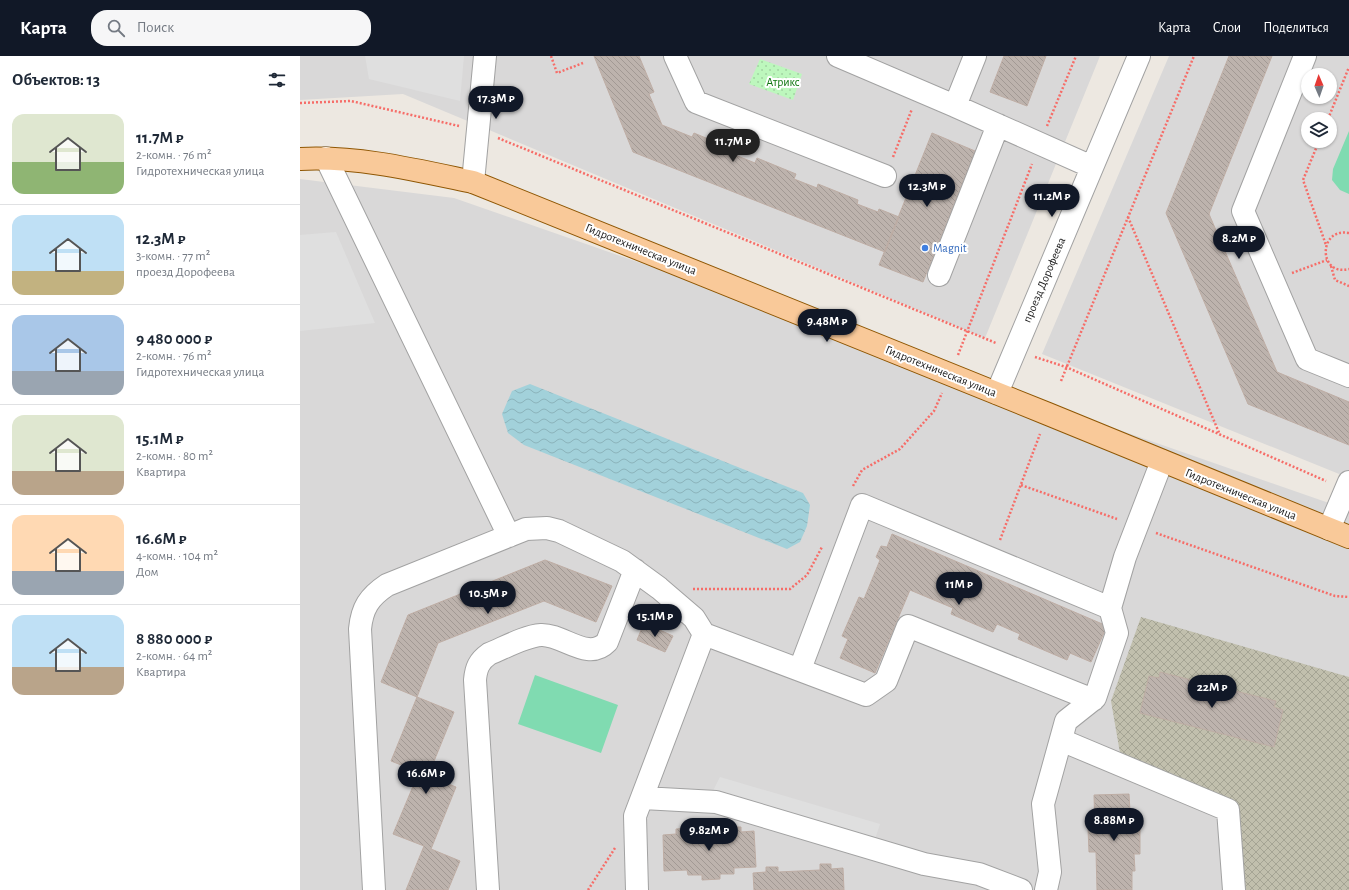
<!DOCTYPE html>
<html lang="ru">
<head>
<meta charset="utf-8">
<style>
	:root { --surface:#fff; --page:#f6f6f7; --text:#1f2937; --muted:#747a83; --line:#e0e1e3; --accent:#111827 }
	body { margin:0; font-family:"Alegreya Sans",sans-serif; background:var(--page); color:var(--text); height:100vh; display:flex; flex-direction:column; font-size:15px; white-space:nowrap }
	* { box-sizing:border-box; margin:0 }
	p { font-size:13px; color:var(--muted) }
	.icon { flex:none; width:22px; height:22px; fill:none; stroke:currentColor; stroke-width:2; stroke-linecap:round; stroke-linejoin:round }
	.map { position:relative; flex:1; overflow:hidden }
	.details { display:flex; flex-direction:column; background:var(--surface); width:300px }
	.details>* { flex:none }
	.needle { width:26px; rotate:358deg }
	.fabs { position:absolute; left:1001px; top:12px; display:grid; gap:8px }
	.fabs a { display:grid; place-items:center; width:36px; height:36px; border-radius:50%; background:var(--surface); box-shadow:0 1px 3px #0004; font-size:20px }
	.price { position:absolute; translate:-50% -34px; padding:0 9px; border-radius:14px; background:var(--accent); color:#fff; font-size:13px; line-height:26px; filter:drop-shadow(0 1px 2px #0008) }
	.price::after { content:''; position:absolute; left:50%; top:24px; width:12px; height:9px; margin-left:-6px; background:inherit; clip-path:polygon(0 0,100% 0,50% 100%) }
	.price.on { background:#222; color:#fff }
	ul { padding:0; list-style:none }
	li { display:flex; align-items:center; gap:12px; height:100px; padding:0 12px }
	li+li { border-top:1px solid var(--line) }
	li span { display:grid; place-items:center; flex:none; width:112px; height:80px; border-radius:12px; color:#555 }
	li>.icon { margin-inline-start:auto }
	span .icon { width:48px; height:48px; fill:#fffc; stroke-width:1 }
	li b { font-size:17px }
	h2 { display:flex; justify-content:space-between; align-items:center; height:48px; padding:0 12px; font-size:17px }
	header { display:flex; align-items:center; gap:24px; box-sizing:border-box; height:56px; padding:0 20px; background:var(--accent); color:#fff }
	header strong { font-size:19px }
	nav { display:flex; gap:22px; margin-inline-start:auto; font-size:14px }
	.search { width:280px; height:36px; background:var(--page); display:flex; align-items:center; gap:10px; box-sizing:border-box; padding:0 14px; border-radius:16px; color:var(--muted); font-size:15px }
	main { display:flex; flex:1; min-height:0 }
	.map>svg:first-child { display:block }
	.residential { fill:#d9d8d8; fill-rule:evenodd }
	.construction { fill:url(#construction-cross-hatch) }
	.park { fill:url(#park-dots) }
	.pitch { fill:#80dbb1 }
	.parking { fill:#dfdfdf }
	.water { fill:url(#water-waves) }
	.building { fill:url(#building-back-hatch); stroke:#beada4 }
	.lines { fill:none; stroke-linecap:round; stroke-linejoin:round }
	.minor-casing { stroke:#a2a2a2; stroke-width:24 }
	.major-casing { stroke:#8f5704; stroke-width:24 }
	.path { stroke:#f66d68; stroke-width:2.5; stroke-dasharray:2 2; stroke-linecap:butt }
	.minor { stroke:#fff; stroke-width:22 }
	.major { stroke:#f9c999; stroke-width:22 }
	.shop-dot { fill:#3f7fe0; stroke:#fff; stroke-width:1.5 }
	.labels { text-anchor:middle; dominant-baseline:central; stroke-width:4; stroke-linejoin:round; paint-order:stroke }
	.park-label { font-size:12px; fill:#0e750f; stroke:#fff }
	.shop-label { font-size:12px; fill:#366cbe; stroke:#fff; text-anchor:start }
	.street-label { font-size:12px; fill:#1b1b1b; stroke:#fff }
</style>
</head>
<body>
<header>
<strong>Карта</strong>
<div class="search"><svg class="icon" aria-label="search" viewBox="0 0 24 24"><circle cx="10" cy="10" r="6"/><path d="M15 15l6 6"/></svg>Поиск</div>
<nav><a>Карта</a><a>Слои</a><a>Поделиться</a></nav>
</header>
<main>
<section class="details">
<h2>Объектов: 13<svg class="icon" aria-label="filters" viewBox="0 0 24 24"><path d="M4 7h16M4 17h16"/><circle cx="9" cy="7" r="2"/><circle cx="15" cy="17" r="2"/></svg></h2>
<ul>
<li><span style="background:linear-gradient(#dfe7d0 60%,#8fb573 0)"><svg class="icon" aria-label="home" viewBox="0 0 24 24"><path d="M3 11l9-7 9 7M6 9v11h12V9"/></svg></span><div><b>11.7M ₽</b><p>2-комн. · 76 m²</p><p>Гидротехническая улица</p></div></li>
<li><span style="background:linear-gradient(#bfe0f5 70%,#c2b280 0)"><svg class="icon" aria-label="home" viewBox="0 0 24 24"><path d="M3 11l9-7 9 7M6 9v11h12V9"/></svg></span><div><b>12.3M ₽</b><p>3-комн. · 77 m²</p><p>проезд Дорофеева</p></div></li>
<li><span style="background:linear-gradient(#a9c7e8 70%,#9aa5b1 0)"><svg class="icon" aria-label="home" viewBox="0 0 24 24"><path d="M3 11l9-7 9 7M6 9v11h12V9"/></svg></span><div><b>9 480 000 ₽</b><p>2-комн. · 76 m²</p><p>Гидротехническая улица</p></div></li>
<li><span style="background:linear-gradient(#dfe7d0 70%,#b9a48a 0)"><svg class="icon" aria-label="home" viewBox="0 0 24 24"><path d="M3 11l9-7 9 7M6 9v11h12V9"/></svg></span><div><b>15.1M ₽</b><p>2-комн. · 80 m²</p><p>Квартира</p></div></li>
<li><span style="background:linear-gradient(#ffd9b3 70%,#9aa5b1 0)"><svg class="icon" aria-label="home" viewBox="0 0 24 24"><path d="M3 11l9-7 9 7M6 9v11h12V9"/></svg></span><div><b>16.6M ₽</b><p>4-комн. · 104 m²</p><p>Дом</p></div></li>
<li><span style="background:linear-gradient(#bfe0f5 65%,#b9a48a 0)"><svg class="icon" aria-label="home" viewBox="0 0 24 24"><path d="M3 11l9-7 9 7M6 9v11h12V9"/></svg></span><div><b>8 880 000 ₽</b><p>2-комн. · 64 m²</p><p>Квартира</p></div></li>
</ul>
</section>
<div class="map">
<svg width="1049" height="834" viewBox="0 0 1049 834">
	<defs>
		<pattern id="construction-cross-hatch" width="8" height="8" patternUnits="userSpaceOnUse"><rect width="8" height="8" fill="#c1bfad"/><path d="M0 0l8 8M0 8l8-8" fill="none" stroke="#a5a494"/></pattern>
		<pattern id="park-dots" width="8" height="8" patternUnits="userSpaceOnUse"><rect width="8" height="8" fill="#bdf7bd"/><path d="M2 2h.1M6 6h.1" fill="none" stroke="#a2d3a2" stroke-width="1.8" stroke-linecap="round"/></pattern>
		<pattern id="water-waves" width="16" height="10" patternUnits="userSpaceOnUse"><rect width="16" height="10" fill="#a2d1da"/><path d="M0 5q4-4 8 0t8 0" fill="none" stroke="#8bb3ba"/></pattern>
		<pattern id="building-back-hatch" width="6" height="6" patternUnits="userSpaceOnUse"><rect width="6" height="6" fill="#bdb3ad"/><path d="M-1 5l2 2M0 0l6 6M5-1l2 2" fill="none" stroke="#a29994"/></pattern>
	</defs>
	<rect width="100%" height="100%" fill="#ede8e1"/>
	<path class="residential" d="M0,0H800L685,282L103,38L0,44Z
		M869,0H1049V422L742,298ZM1008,19H1030V41H1008ZM1008,63H1030V85H1008Z
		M0,123L154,142L1049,454V834H0Z"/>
	<path class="construction" d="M841,561L1049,621V834H943L934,745L820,697L811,645Z"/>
	<path class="park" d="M460,3L502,18L493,44L449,28Z"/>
	<path class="pitch" d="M1049,75V138L1040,134L1032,124L1033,113Z
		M235,619L318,649L301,697L218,668Z"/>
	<path class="parking" d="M65,0H164L160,45L69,23Z
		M36,176L75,267L0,275V179Z
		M420,721L580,768L574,786L411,739Z"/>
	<path class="water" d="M230,328L503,437L510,449L507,470L500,486L487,493L224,389L208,377L202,358L212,335Z"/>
	<path class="building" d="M294,0H339L354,36L349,38L362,69L392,81L394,77L432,93L430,97L455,107L457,102L496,118L494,123L517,132L518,128L558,144L557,148L578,156L579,153L599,161L585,196L333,96Z
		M704,0H746L727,50L690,36Z
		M929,0H972L909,158L977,316L1049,346V389L948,348L866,157Z
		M632,77L675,95L623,226L579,209Z
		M592,478L807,570L791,606L770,597L767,604L718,583L720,578L697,568L693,576L651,558L653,552L610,534L575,617L540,602L548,583L542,580L559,541L564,543L580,504L576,501L581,490L587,491Z
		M245,504L312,530L296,566L244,545L138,587L117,641L81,626L108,559Z
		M344,567L373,580L365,596L337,584Z
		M860,616L907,628L906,634L926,639L927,633L976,645L974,651L983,654L974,691L840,657L849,620L859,622Z
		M117,641L154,656L128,720L156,731L131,793L160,805L148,834H106L124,790L93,778L119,716L91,705Z
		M829,738L830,755L833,754L834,771H840V798H834L835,815H832V834H797L796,796H789L788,773H795L794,739Z
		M430,771H441V776L454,775L456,811L434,812V818H420V823L402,824V819H388L387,814L364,815L363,779L376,778V773L388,772V778L430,776Z
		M520,808H531V813L543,812L544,834H454L453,817L466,816V811H478V816L520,814Z"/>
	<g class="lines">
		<g class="minor-casing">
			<path id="minor" d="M375,0L396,46L585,120
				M538,0L655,50
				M675,0L655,50L792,111
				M1005,0L943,155L1007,303L1049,320
				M26,102L209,480
				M173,126L185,0
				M639,219L698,69
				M697,337L839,0
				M1029,473L1049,426
				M404,578L566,639L586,625L608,570L793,644
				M500,613L562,449L810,552
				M761,684L928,754L934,834
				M343,742L416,746L624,808L679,818L721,834
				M74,834L60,573C62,552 69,541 87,529L226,473L247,472L259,475L322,505L359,532L394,562L404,578L335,760L337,834
				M188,834L175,624C176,612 179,605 189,598C204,592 225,580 241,579C263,578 288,606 307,586L335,514
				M746,834L750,816L743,748L766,665L795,642L817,577L810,552L825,501L862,405"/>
		</g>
		<g class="major-casing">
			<path id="major" d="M0,103C59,100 116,114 173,126L748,358L1049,481"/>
		</g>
		<path class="path" d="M251,0L257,17L283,7
			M0,47L51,45L159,70
			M1028,63L1049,11
			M747,70L776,0
			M198,82L696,287
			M1019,85L1003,124L1026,189
			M593,101L612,53
			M828,161L920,379
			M1049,177C1018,171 1018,221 1049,213
			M1031,210L1035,224L1049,230
			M992,217L1027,204
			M658,299L732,108
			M735,301L766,311L1026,425
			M761,325L894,0
			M721,429L817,463
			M553,430L562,414L600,393L634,355L642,337
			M856,477L1035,540L1049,541
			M700,484L740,378
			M393,533H490L507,519L522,491
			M288,834L315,792"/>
		<use href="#minor" class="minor"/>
		<use href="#major" class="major"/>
	</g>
	<circle class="shop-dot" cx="625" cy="192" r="4"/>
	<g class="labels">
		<g class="park-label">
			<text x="483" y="26">Атрикс</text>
		</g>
		<g class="shop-label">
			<text x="633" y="192">Magnit</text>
		</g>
		<g class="street-label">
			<text transform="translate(341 193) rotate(22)">Гидротехническая улица</text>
			<text transform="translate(744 224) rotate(-67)">проезд Дорофеева</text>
			<text transform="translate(641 315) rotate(22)">Гидротехническая улица</text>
			<text transform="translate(941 438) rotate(22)">Гидротехническая улица</text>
		</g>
	</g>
</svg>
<div class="fabs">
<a><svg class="needle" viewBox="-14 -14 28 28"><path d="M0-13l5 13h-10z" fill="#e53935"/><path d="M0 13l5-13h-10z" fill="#747a83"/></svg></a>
<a><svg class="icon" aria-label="layers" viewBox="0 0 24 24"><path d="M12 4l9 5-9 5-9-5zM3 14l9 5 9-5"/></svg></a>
</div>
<b class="price" style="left:196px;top:64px">17.3M ₽</b>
<b class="price on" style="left:433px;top:107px">11.7M ₽</b>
<b class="price" style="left:627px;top:152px">12.3M ₽</b>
<b class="price" style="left:752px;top:162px">11.2M ₽</b>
<b class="price" style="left:939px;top:204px">8.2M ₽</b>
<b class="price" style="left:527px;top:287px">9.48M ₽</b>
<b class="price" style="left:659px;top:550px">11M ₽</b>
<b class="price" style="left:188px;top:559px">10.5M ₽</b>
<b class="price" style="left:355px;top:582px">15.1M ₽</b>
<b class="price" style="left:912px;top:653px">22M ₽</b>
<b class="price" style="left:126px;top:739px">16.6M ₽</b>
<b class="price" style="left:814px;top:786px">8.88M ₽</b>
<b class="price" style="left:409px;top:796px">9.82M ₽</b>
</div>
</main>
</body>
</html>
